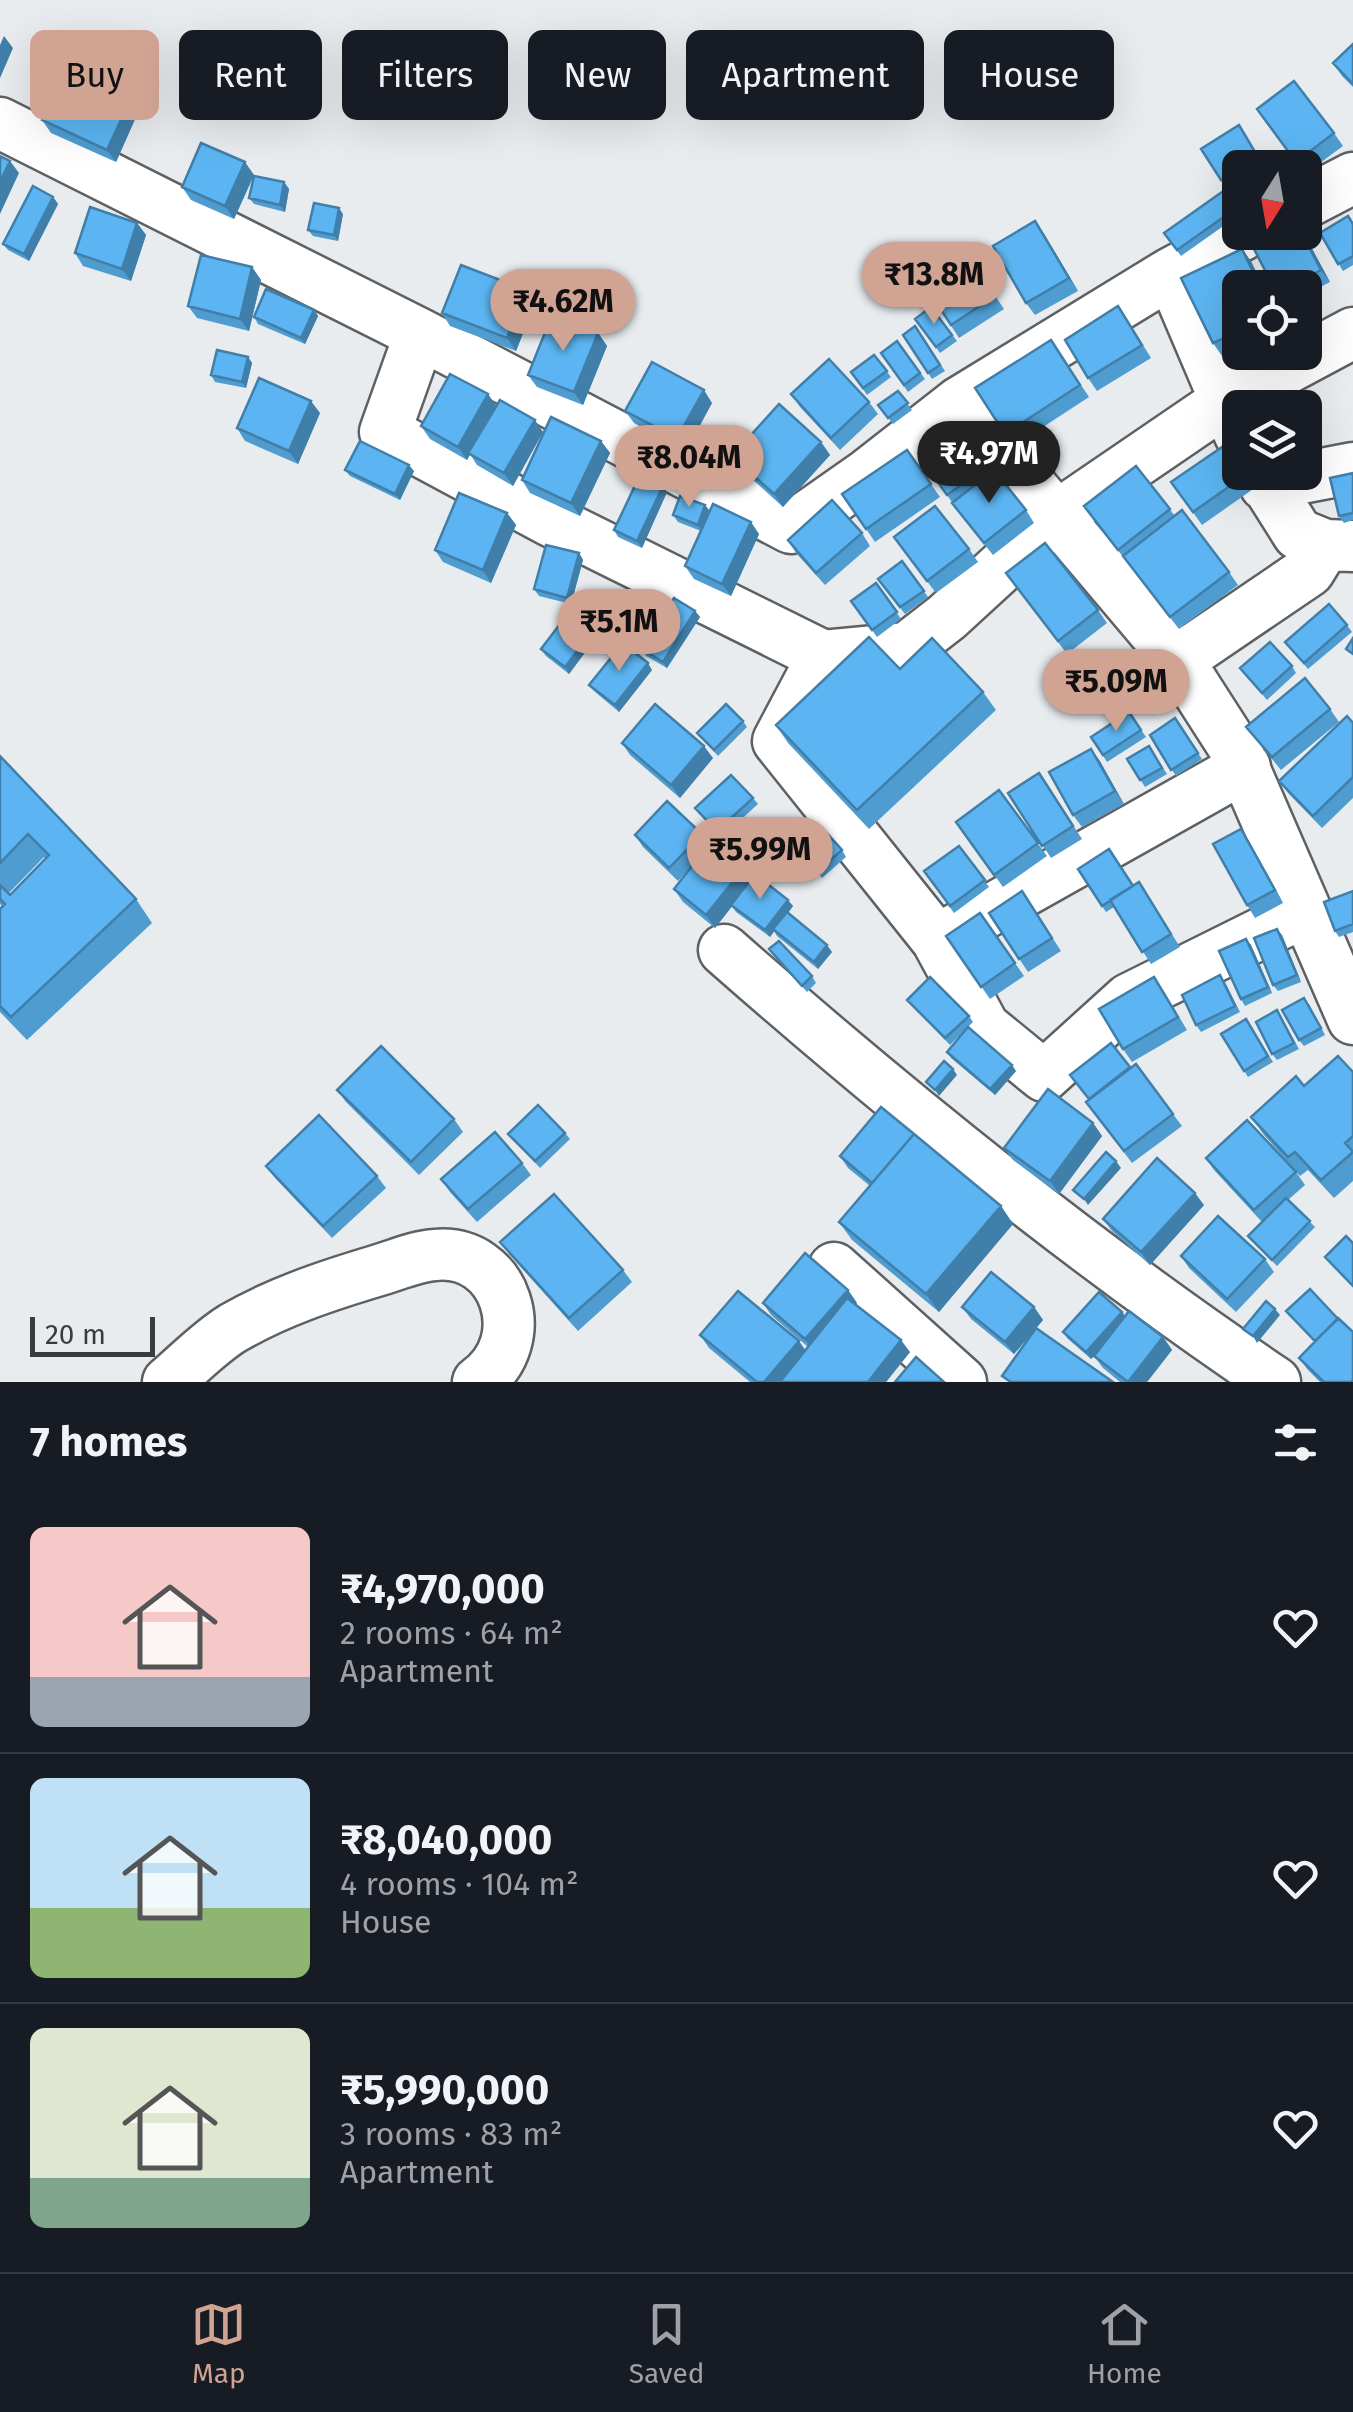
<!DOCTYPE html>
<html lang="en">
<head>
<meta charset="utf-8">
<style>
	:root { --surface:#171b24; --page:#242831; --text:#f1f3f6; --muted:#9ea1a6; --line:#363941; --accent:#d0a393 }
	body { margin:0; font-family:"Fira Sans",sans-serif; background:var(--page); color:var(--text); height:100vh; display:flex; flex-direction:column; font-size:38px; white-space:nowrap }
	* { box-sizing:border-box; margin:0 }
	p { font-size:32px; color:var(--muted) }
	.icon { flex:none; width:55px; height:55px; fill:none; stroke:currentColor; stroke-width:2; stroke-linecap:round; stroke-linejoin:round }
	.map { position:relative; height:1382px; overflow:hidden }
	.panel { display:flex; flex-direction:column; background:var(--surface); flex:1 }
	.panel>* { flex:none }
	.guide { position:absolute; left:30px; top:30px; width:1295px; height:90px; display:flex; gap:20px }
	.needle { width:65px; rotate:191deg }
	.controls { position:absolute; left:1222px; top:150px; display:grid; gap:20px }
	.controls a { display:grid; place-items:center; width:100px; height:100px; border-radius:15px; background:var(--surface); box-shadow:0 10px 40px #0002; font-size:50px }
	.scale { position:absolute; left:30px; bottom:25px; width:125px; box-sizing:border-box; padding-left:10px; border:5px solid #3a3b3c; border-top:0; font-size:28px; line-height:35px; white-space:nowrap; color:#3a3b3c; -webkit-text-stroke:8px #e8ecef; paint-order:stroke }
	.price { position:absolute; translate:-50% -85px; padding:0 22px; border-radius:35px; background:var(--accent); color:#111; font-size:32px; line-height:65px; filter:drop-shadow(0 2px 5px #0008) }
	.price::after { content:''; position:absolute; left:50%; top:60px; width:30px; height:22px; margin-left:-15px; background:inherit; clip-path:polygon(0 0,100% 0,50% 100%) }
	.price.selected { background:#222; color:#fff }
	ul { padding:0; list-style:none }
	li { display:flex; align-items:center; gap:30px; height:250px; padding:0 30px }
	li+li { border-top:2px solid var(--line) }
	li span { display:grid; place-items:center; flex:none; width:280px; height:200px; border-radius:15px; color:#555 }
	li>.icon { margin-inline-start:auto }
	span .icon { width:120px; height:120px; fill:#fffc; stroke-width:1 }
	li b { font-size:42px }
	h2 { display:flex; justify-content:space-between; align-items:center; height:120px; padding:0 30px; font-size:42px }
	.chip { padding:0 35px; border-radius:15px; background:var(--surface); box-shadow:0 10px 40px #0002; font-size:35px; line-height:90px }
	.chip.selected { background:var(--accent); color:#111 }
	.tabs { display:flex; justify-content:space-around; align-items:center; height:140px; border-top:2px solid var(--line); background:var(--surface); font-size:28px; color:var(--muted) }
	.tabs a { display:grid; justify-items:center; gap:5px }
	.tabs .selected { color:var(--accent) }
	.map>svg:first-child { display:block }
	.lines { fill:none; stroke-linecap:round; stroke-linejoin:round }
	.minor-casing { stroke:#5e6163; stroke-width:55 }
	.minor { stroke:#fff; stroke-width:50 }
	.wall { fill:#4f9cd0; fill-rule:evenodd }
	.shaded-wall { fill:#407fa9 }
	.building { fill:#5cb5f2; stroke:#407fa9; stroke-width:2.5 }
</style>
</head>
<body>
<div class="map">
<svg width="1353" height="1382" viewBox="0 0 1353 1382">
	<rect width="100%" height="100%" fill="#e8ecef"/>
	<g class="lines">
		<g class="minor-casing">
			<path id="minor" d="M0,123L420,334L791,528L868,474L960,402L1171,273L1248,232
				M1305,203L1353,178
				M1171,273L1240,435
				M420,334L385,432L547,519L823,656L907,648L947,617L1057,516L1224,402L1353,333
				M960,402L1178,660L1237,752L1353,1019
				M1259,472L1298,534L1325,545L1353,546
				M1265,485L1353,468
				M823,656L778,741L937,940L1245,767
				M1178,660L1309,571L1325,545
				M937,940L984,1027L1044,1076L1129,999L1304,912
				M724,950C899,1104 1082,1252 1275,1382
				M834,1268L961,1382
				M168,1382C189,1364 210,1342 233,1328C278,1302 326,1286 376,1271C394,1266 416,1256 435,1255C506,1248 536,1341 478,1382"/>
		</g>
		<use href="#minor" class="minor"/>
	</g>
	<path class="wall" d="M1353,44V87L1342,76L1333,63Z
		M132,96L140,108L116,162L51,133L42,120Z
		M1257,109L1334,133L1343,146L1305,174V168H1300Z
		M1239,125L1263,163L1256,168H1240V177L1225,187L1201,149Z
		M254,175L234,219L191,200L182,187Z
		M284,182L289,189L285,212L254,204L249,198Z
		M1222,192L1239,215L1181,256L1164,233Z
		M53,197L58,204L29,261L8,250L3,244Z
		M343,214L338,241L313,236L308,230Z
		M137,223L146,235L131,281L83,266L75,253Z
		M1353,223V265L1343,271L1320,233Z
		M1276,232H1303L1330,282L1305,295V288H1274Z
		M1044,234L1078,291L1035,315L1026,303Z
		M972,261L1004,309L959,338L928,290Z
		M1251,261L1240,288V347L1222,356L1213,343Z
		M252,267L261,280L249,331L197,318L188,306Z
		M535,303L516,351L450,326L442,313Z
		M931,307L957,341L940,353L915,319Z
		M314,310L318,316L305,344L258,324L254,317Z
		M1127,319L1151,358L1097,391L1088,378Z
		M915,326L945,371L932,379L903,335Z
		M598,333L607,346L583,405L537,387L528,375Z
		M1051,340L1089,397L1014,446L975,388Z
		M897,341L925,379L908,392L881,353Z
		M874,355L891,377L867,395L851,372Z
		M248,357L252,363L246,388L215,382L211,375Z
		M898,391L912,410L893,424L878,405Z
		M791,394L869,402L878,414L840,450L800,407Z
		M712,403L686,451L634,423L625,411Z
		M496,406L543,432L513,486L477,465L470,454L467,460L430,439L421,426Z
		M1305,410L1319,447L1305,453Z
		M320,413L298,464L245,441L237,428Z
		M960,430L990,473L1026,510L1034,523L993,555L961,515L921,458Z
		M601,441L610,453L580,516L530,493L522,480Z
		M821,442L830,455L783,507L741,469L732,456Z
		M907,450L940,497L875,542L842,494Z
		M1136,466L1175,516L1229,572L1238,585L1179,629L1084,506Z
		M345,470L414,471L400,500L350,476Z
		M1245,472L1256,487L1202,525L1171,482Z
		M1353,473V520L1344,523L1339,516Z
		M667,492L642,548L618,537L614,530Z
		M705,505L710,511L759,534L731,596L694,579L685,566L701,531L678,522L673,515Z
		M507,513L516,525L491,583L443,562L435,550Z
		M862,533L870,546L825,585L796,553L788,540Z
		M969,549L978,562L936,593L903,550Z
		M579,553L583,560L571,604L539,596L534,589Z
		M902,561L928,597L905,614L878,579Z
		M876,583L901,619L877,637L851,601Z
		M1015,585L1098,610L1107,623L1067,654Z
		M695,611L700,617L667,668L646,656L642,649Z
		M1347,625L1352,632L1308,669L1285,642Z
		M594,629L598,635L569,674L546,656L541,649Z
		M1292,666L1296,673L1267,700L1240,668Z
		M900,669L983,692L996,710L869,829L788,743L776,725Z
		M652,670L619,712L594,691L589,685Z
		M1330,709L1339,722L1281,770L1246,727Z
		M1129,712L1146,737L1107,762L1091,737Z
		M1175,718L1202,759L1176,776L1150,735Z
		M743,721L747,727L718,756L697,733Z
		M1353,723V798L1322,828L1288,793L1279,781Z
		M622,743L713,758L680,798L630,755Z
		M1149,746L1167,774L1145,787L1127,759Z
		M1091,749L1124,804L1082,827L1073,815Z
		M0,756L136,899L152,923L27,1040L0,1012V909L3,907L0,904ZM44,857L45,859L10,895L9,893Z
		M1039,773L1082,839L1051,858L1008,793Z
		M999,790L1047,856L1003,887L956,822Z
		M753,798L758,804L721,838L695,808Z
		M702,834L709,844L747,864L755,875L793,906L788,913L832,952L818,969L777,936L774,931L770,937L736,912L732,906L715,928L683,902L674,889L691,867L678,881L643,847L635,835Z
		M1249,841L1283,903L1255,918L1247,905Z
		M959,846L989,887L954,913L924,871Z
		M842,850L846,857L822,878L801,851Z
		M1078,869L1133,885L1147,895L1180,947L1151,964L1114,907L1106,912Z
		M1022,891L1061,951L1028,972L989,913Z
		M1353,891V932L1339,937L1335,931Z
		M980,913L1024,976L990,999L946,936Z
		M1282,935L1301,982L1278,991L1273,985Z
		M1246,939L1251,945L1272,993L1245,1006L1241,999Z
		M769,949L812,976L816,983L807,992Z
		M1225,982L1240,1012L1201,1032L1196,1025Z
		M1163,990L1187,1030L1132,1062L1123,1049Z
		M907,1000L969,1016L973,1022L950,1045Z
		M1309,1004L1325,1035L1304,1046L1299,1040Z
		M1281,1017L1299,1049L1277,1060L1272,1054Z
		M1246,1019L1273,1062L1248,1077L1221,1034Z
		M947,1052L1016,1071L995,1095L951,1058Z
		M1131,1068L1173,1114L1182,1126L1132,1163L1095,1114Z
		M1353,1072V1181L1334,1198L1308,1170L1300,1176L1264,1135L1251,1117L1304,1086Z
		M337,1090L454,1119L463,1132L419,1175L346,1102Z
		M1093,1123L1102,1136L1059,1194L1013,1160L1004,1148Z
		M565,1133L570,1139L540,1168L508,1134Z
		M840,1156L1001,1206L1013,1224L939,1312L852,1240L839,1222L870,1186L848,1168Z
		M1206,1158L1296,1172L1305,1185L1288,1200L1315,1227L1277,1266L1248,1236L1262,1222L1214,1170Z
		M522,1163L531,1175L477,1222L450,1192L441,1179Z
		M266,1166L377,1176L386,1188L332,1238L275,1178Z
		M1204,1205L1150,1265L1112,1231L1103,1219Z
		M500,1242L623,1270L632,1282L578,1331L509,1254Z
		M1181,1256L1265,1259L1274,1272L1236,1312L1189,1268Z
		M848,1290L857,1303L855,1304L910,1352L886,1382H750L709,1348L700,1335L805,1350L808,1347L771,1315L763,1303Z
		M962,1307H1034L1043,1320L1014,1354L971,1319Z
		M1286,1311L1338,1319L1353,1332V1382H1320L1308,1370L1299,1358L1314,1342Z
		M1122,1312L1125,1316L1163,1337L1172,1350L1147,1382H1120L1103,1368L1094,1356L1091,1359L1067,1338L1063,1332Z"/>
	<path class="shaded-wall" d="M4,36L13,48L0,78V45Z
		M132,96L140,108L116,162L107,150Z
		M10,161L19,173L0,214V182Z
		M245,162L254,175L234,219L225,206Z
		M284,182L289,189L285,212L280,205Z
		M53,197L58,204L29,261L24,254Z
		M339,208L343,214L338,241L334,235Z
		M1035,221L1044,234L1078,291L1069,278Z
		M137,223L146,235L131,281L122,269Z
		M1301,232H1303L1330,282L1321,270Z
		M1242,249L1251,261L1264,288H1261Z
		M252,267L261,280L249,331L240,319Z
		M526,290L535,303L516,351L507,338Z
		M314,310L318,316L305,344L301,338Z
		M598,333L607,346L583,405L574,392Z
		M248,357L252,363L246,388L242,382Z
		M704,390L712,403L686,451L677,438Z
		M488,394L497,407L467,460L458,447Z
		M311,401L320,413L298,464L289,451Z
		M1305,410L1307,412L1319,447L1310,435L1305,420Z
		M535,420L543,432L513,486L504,473Z
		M601,441L610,453L580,516L571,503Z
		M821,442L830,455L783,507L774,494Z
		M409,465L414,471L400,500L395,494Z
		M663,486L667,492L642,548L637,541Z
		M705,505L710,512L703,532L698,525Z
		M507,513L516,525L491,583L483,570Z
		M751,522L759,534L731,596L722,584Z
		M579,553L583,560L571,604L567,598Z
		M695,611L700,617L667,668L663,662Z
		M594,629L598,635L569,674L565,667Z
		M648,663L652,670L619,712L615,705Z
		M704,746L713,758L680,798L671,785Z
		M1091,749L1100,761L1124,804L1115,791Z
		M1241,829L1249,841L1283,903L1275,890Z
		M747,864L756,876L715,928L706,915Z
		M788,900L793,906L770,937L765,930Z
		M1277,929L1282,935L1301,982L1297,975Z
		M1246,939L1251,945L1272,993L1268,987Z
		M827,945L832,952L818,969L814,962Z
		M1012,1065L1016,1071L995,1095L990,1089Z
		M953,1069L957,1075L939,1096L935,1090Z
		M1093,1123L1102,1136L1059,1194L1050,1181Z
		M1116,1161L1121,1168L1088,1205L1084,1199Z
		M1195,1193L1204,1205L1150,1265L1141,1252Z
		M1001,1206L1013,1224L939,1312L926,1294Z
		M848,1290L857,1303L814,1352L805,1339Z
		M1034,1307L1043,1320L1014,1354L1005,1342Z
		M1275,1309L1280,1315L1257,1343L1253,1336Z
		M1122,1312L1127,1319L1091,1359L1086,1352Z
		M1163,1337L1172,1350L1147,1382H1129Z
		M901,1340L910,1352L886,1382H868Z
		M799,1341L808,1354L784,1382H764Z"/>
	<path class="building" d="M1353,44V84L1333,63Z
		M67,65L132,96L107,150L42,120Z
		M1294,81L1334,133L1296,162L1257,109Z
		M1239,125L1258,157L1221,180L1201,149Z
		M201,143L245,162L225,206L182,187Z
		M0,156L10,161L0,182Z
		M254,176L284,182L280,205L249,198Z
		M33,186L53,197L24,254L3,244Z
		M1222,192L1235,209L1177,250L1164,233Z
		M314,203L339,208L334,235L308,230Z
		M90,207L137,223L122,269L75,253Z
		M1348,216L1353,224V256L1338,264L1320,233Z
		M1035,221L1069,278L1026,303L993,246Z
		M1276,232H1301L1321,270L1286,288H1274L1252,245Z
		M1242,249L1261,288H1240V331L1213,343L1181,278Z
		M201,255L252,267L240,319L188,306Z
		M972,261L995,296L951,325L928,290Z
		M461,265L526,290L507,338L442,313Z
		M266,289L314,310L301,338L254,317Z
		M1118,306L1142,345L1088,378L1065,340Z
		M931,307L952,335L936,347L915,319Z
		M552,315L598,333L574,392L528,375Z
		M915,326L940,365L928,373L903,335Z
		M1051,340L1080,385L1005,434L975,388Z
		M897,341L920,373L904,385L881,353Z
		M217,350L248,357L242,382L211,375Z
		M874,355L887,371L863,388L851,372Z
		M829,359L869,402L831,438L791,394Z
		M652,362L704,390L677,438L625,411Z
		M450,374L488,394L458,447L421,426Z
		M259,378L311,401L289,451L237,428Z
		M898,391L908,403L888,418L878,405Z
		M500,400L535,420L504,473L468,453Z
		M1298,400L1301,408H1276Z
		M779,404L821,442L774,494L732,456Z
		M551,417L601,441L571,503L522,480Z
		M1305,420L1310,435L1305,437Z
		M960,430L986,467L947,495L921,458Z
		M360,441L409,465L395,494L345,470Z
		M1225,445L1240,465V472H1245L1247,474L1193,512L1171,482Z
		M907,450L931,484L866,529L842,494Z
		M1136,466L1170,509L1118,550L1084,506Z
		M994,470L1026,510L984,543L952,503Z
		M1353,473V513L1339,516L1330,478Z
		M640,475L663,486L637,541L614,530Z
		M459,493L507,513L483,570L435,550Z
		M680,496L705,505L698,525L673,515Z
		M832,500L862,533L816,573L788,540Z
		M713,504L751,522L722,584L685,566Z
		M935,506L969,549L927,581L894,537Z
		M1182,510L1229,572L1170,617L1123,556Z
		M1045,543L1098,610L1058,641L1006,573Z
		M546,545L579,553L567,598L534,589Z
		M902,561L924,591L900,607L878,579Z
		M876,583L897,612L872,630L851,601Z
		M674,598L695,611L663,662L642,649Z
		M1329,604L1347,625L1304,663L1285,642Z
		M570,611L594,629L565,667L541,649Z
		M869,637L900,669L932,638L983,692L857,810L776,725Z
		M1353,638V654L1346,649Z
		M1270,642L1292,666L1262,693L1240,668Z
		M623,643L648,663L615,705L589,685Z
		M1305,678L1330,709L1272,757L1246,727Z
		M655,704L704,746L671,785L622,743Z
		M726,704L743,721L714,750L697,733Z
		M1129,712L1141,730L1103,755L1091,737Z
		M1347,716L1353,723V777L1313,816L1279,781Z
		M1175,718L1198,753L1171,770L1150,735Z
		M1149,746L1162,768L1140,780L1127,759Z
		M1091,749L1115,791L1073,815L1049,772Z
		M0,756L136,899L11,1017L0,1006V909L5,904L0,899V885L10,895L49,855L28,834L0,863Z
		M1039,773L1073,826L1042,846L1008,793Z
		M731,775L753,798L717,831L695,808Z
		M999,790L1038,843L994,875L956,822Z
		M667,801L702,834L669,868L635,835Z
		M1241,829L1275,890L1247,905L1213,844Z
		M825,831L842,850L818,871L801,851Z
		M714,838L747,864L706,915L674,889Z
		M959,846L985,880L950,906L924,871Z
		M1109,849L1133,886L1102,906L1078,869Z
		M755,874L788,900L765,930L731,905Z
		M1139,882L1171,934L1142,952L1110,900Z
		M1022,891L1052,938L1019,959L989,913Z
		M1353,891V924L1335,931L1324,902Z
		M787,912L827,945L814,962L773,929Z
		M980,913L1015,963L981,987L946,936Z
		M1277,929L1297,975L1273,985L1254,938Z
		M1246,939L1268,987L1241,999L1219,951Z
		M779,941L812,976L802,986L769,949Z
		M1220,975L1235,1006L1196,1025L1182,995Z
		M930,977L969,1016L945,1038L907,1000Z
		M1154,977L1178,1017L1123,1049L1099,1009Z
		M1304,998L1321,1028L1299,1040L1282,1010Z
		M1277,1010L1294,1043L1272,1054L1256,1022Z
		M1246,1019L1268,1056L1244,1071L1221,1034Z
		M968,1027L1012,1065L990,1089L947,1052Z
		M1111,1043L1130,1067L1089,1099L1070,1075Z
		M381,1046L454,1119L411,1162L337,1090Z
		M1338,1056L1353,1072V1136L1345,1143L1353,1152L1321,1180L1295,1152L1288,1157L1251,1117L1296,1076L1304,1086Z
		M944,1061L953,1069L935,1090L926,1082Z
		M1136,1064L1173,1114L1124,1151L1086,1102Z
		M1048,1089L1093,1123L1050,1181L1004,1148Z
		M538,1105L565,1133L535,1161L508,1134Z
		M881,1107L914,1134L872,1183L840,1156Z
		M319,1115L377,1176L323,1226L266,1166Z
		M1247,1120L1296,1172L1254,1210L1206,1158Z
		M495,1132L522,1163L468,1209L441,1179Z
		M914,1134L1001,1206L926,1294L839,1222Z
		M1106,1152L1116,1161L1084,1199L1073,1190Z
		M1157,1158L1195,1193L1141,1252L1103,1219Z
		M554,1194L623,1270L569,1318L500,1242Z
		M1286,1198L1310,1221L1272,1260L1248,1236Z
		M1218,1216L1265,1259L1227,1299L1181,1256Z
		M1346,1236L1353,1243V1286L1325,1257Z
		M805,1253L848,1290L805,1339L763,1303Z
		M991,1272L1034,1307L1005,1342L962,1307Z
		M1310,1289L1338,1319L1315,1341L1286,1311Z
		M738,1291L799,1341L764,1382H757L700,1335Z
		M1099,1292L1122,1312L1086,1352L1063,1332Z
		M847,1298L901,1340L868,1382H780Z
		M1266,1301L1275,1309L1253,1336L1243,1329Z
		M1129,1311L1163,1337L1128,1382L1094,1356Z
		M1338,1318L1353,1332V1380L1351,1382H1324L1299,1358Z
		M1036,1328L1113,1382H1011L1002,1376Z
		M916,1357L944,1382H895Z"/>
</svg>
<div class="controls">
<a><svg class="needle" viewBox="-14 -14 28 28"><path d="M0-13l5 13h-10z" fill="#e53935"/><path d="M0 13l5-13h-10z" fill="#9ea1a6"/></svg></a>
<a><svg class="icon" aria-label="locate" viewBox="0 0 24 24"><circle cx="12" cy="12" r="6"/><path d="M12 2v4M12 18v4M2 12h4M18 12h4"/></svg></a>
<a><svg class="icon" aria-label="layers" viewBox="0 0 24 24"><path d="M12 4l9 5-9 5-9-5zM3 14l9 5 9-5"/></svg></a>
</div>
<div class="scale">20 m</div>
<b class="price" style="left:934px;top:327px">₹13.8M</b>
<b class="price" style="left:563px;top:354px">₹4.62M</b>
<b class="price selected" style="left:989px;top:506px">₹4.97M</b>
<b class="price" style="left:689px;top:510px">₹8.04M</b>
<b class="price" style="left:619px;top:674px">₹5.1M</b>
<b class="price" style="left:1116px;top:734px">₹5.09M</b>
<b class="price" style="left:760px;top:902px">₹5.99M</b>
<div class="guide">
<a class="chip selected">Buy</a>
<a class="chip">Rent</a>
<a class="chip">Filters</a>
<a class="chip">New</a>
<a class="chip">Apartment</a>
<a class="chip">House</a>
</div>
</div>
<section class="panel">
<h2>7 homes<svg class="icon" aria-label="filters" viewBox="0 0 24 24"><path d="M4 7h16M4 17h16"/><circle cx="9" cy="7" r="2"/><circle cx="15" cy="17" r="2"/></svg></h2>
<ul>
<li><span style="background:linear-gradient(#f6c9c9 75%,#9aa5b1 0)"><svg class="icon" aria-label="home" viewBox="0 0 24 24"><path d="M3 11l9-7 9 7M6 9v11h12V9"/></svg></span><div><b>₹4,970,000</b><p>2 rooms · 64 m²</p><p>Apartment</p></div><svg class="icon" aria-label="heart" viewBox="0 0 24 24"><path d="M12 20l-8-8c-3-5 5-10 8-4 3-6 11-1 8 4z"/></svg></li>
<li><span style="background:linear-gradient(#bfe0f5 65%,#8fb573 0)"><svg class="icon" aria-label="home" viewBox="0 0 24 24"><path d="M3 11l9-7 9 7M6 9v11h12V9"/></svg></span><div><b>₹8,040,000</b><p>4 rooms · 104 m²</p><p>House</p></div><svg class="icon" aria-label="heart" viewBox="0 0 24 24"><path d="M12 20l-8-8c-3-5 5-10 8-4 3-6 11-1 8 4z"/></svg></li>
<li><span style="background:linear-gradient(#dfe7d0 75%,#7fa58c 0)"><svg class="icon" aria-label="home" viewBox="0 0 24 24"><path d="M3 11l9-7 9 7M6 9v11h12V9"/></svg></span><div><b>₹5,990,000</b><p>3 rooms · 83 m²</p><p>Apartment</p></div><svg class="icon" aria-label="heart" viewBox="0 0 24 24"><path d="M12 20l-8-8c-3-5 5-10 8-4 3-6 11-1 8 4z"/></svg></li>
</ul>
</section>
<nav class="tabs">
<a class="selected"><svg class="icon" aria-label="map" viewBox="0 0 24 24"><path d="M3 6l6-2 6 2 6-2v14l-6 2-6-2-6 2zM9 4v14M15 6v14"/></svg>Map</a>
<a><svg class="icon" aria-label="saved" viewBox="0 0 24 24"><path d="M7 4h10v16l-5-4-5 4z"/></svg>Saved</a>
<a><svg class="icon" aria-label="home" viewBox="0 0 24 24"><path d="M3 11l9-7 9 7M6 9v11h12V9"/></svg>Home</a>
</nav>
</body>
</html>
